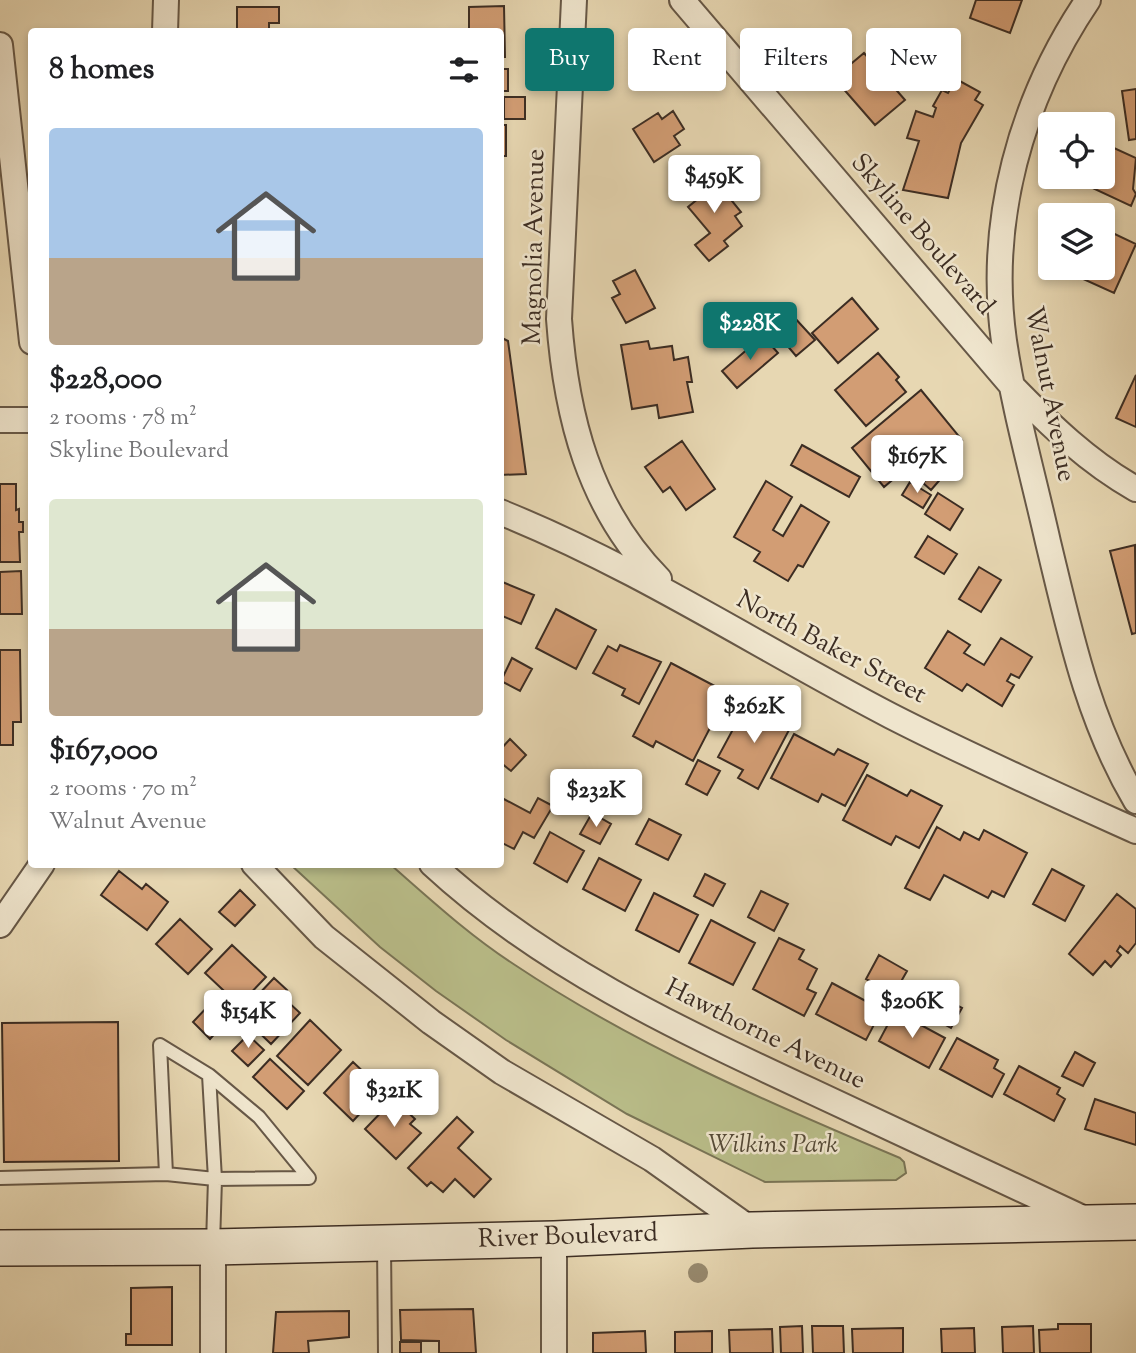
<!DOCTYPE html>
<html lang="en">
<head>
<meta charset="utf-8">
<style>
	:root { --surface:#fff; --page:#f2f2f2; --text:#202124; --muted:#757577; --accent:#0f766e }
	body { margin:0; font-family:"Sorts Mill Goudy",serif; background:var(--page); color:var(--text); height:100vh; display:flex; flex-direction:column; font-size:26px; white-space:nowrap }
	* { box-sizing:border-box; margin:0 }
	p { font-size:23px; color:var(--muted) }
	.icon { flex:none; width:38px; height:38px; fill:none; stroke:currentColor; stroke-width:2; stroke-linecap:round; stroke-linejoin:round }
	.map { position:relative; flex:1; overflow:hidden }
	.details { position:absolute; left:28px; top:28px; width:476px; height:840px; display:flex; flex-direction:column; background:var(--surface); border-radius:7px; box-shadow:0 4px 10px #0003 }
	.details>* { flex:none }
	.banner { position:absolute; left:525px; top:28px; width:506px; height:63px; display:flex; gap:14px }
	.tools { position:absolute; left:1038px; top:112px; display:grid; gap:14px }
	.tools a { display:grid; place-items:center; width:77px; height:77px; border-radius:7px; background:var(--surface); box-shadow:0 4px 10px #0003; font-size:35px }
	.price { position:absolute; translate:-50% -60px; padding:0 16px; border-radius:7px; background:#fff; color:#222; font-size:23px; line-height:46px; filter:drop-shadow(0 2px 4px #0008) }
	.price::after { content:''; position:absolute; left:50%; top:42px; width:21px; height:16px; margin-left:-10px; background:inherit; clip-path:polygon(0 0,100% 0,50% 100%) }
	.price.current { background:var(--accent); color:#fff }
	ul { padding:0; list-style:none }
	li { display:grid; align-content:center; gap:14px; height:371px; padding:0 21px }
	li span { display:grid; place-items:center; height:217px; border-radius:7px; color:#555 }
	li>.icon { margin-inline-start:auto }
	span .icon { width:126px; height:126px; fill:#fffc; stroke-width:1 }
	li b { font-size:30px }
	h2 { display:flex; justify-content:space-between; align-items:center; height:84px; padding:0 21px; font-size:30px }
	.chip { padding:0 24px; border-radius:7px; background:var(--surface); box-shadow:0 4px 10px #0003; font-size:24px; line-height:63px }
	.chip.current { background:var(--accent); color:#fff }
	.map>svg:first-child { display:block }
	.green { fill:#b9bd89; stroke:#7a7556; stroke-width:2 }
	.building { fill:#d29d74; stroke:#3c2d23; stroke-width:2 }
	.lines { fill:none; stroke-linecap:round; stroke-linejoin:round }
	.lane-casing { stroke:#675847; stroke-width:16 }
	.street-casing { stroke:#675847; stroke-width:28 }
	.secondary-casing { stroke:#3c2d23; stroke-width:38 }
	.lane { stroke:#efe5cd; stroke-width:12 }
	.street { stroke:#efe5cd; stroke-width:24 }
	.secondary { stroke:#efe5cd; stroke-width:35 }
	.tree { fill:#97896e }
	.labels { text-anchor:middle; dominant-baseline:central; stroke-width:5; stroke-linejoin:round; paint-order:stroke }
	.street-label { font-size:26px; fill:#3c2d23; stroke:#efe5cd }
	.park-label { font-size:26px; font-style:italic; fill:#554a37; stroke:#efe5cd }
</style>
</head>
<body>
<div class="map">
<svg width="1136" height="1353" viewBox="0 0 1136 1353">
	<rect width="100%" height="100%" fill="#e7d7b2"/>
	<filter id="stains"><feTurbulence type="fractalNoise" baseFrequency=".00286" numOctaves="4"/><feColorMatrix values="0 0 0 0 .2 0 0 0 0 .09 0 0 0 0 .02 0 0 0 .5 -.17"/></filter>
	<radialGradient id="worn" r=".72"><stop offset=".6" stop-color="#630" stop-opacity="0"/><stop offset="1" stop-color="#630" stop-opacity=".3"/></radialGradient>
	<path class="green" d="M291,865H391C431,900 470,936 515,965C635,1045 767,1102 900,1158L904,1162L906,1173L896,1180L765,1182L627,1114L506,1040L436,991L380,947Z"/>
	<path class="building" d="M976,0H1022L1010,33L970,18Z
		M504,6L505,57H500V32H469V7Z
		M237,7H279V23H269V32H237Z
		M864,53L905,100L875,125L834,78Z
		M500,69H508V91H500Z
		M956,79L980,92L975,100L983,105L961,143L948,198L903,190L919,141L907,138L916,111L933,117L936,108L933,106L942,90L948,93Z
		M1136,89V139L1129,140L1122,91Z
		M504,97H525V119H504Z
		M673,111L684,129L674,136L680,145L654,162L633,129L658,113L662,119Z
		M500,125H506V156H501L500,198Z
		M1103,143L1136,158L1133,189L1136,194L1131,206L1084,184L1087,177H1102Z
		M707,170L741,212L735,216L742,226L724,241L728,246L709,261L695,245L710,233L688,207L699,198L689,185Z
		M1102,228L1136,244L1114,293L1070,273L1073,268H1102Z
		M635,270L655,308L626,323L612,298L620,294L613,281Z
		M852,298L878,329L838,363L812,333Z
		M793,316L815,340L796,356L775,331Z
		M763,336L778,353L737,388L722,371Z
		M500,337L508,341L526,474L500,475Z
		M648,341L650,349L672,346L674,360L688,357L692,382H687L693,412L659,418L657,405L632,409L621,345Z
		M878,353L899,377L896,380L906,392L866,426L835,390Z
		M1136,375V427L1116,418Z
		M921,390L962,440L919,476L910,465L884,487L852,448Z
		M682,441L715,489L686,510L670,487L663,492L645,467Z
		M802,445L860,477L849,497L791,465Z
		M937,468L944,475L931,490L923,483Z
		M766,481L792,497L773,530L783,536L801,505L829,522L803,567L798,565L788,581L754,561L760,552L734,537Z
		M910,482L931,495L923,508L902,495Z
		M0,484H16V510L19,509V522H23V532H19L20,562H0Z
		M938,493L963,509L950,530L925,514Z
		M928,536L957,554L944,574L915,557Z
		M1135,545L1136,633L1132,634L1110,551Z
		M979,567L1001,580L981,612L959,599Z
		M21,571L22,614H0V572Z
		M500,581L534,595L521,624L500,615Z
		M556,609L596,630L576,669L536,648Z
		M948,631L970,645L964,653L984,665L1001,638L1032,657L1019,678L1011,674L1007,681L1014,685L1002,706L967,684L962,691L925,668Z
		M620,645L661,662L639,704L622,695L625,689L593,673L608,646L617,651Z
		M0,650H20L21,722H13V745H0Z
		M512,658L532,669L520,691L501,681Z
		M671,663L728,693L693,761L656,741L653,747L633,736Z
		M753,706L778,718L776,724L789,730L758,789L738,778L743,770L718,757L745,707L751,710Z
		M794,734L834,755L838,749L868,764L845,806L822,794L818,802L771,778Z
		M510,739L526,755L511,771L500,762V750Z
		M698,760L720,771L707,795L686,784Z
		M867,775L907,796L911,790L942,806L919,848L896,836L891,845L843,820Z
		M502,798L530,813L538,798L553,806L534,838L523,832L514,849L500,842Z
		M592,813L611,824L600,844L580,834Z
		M649,819L681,835L668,860L636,844Z
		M937,827L960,840L964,832L979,840L984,830L1027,853L1004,897L992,891L988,898L944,875L930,900L905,888Z
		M550,832L584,851L567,882L534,863Z
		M599,858L641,880L625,911L583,889Z
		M1052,869L1084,886L1065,921L1033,904Z
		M119,871L142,889L146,884L168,902L147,930L101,895Z
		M705,874L725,884L713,906L694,896Z
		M240,890L255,905L235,926L219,912Z
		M761,891L788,904L774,931L748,917Z
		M654,893L698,915L679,952L636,930Z
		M1117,894L1136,909V943L1128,953L1120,946L1117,951L1121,955L1111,967L1105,961L1093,975L1069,954Z
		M180,919L212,949L188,974L156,944Z
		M711,920L755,943L733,985L689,963Z
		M779,938L804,950L799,959L817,969L807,989L816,993L804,1016L753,989Z
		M232,945L266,977L239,1005L205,973Z
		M879,955L907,971L894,994L866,979Z
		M274,978L287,990L284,993L289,998L286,1000L300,1013L271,1044L240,1014Z
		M832,983L875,1006L870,1015L877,1019L866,1040L816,1014Z
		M943,998L962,1008L951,1028L933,1018Z
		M213,1001L230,1017L210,1039L193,1022Z
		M895,1011L945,1038L929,1068L879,1041Z
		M310,1020L341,1050L308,1085L277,1056Z
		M118,1022L119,1161L4,1162L2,1023Z
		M248,1035L264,1050L248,1066L232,1051Z
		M957,1038L998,1060L994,1068L1004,1074L992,1097L940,1069Z
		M1075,1052L1095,1063L1083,1086L1062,1076Z
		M270,1059L304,1091L287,1109L253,1077Z
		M353,1062L371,1079L366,1084L377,1095L353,1121L324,1093Z
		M1019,1066L1060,1088L1057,1094L1065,1099L1054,1121L1004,1094Z
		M394,1099L415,1119L410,1124L421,1133L396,1159L365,1129Z
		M1095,1099L1136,1113V1145L1085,1129Z
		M457,1117L473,1132L458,1148L491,1179L474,1197L455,1179L443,1192L431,1182L427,1186L408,1168Z
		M172,1287V1345H126V1334H131V1288Z
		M473,1309L476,1353H439V1341L401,1340L400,1310Z
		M349,1311V1337L308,1341L309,1353H273L276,1312Z
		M1058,1324H1091V1353H1040L1039,1330L1058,1329Z
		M802,1326L803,1353H781L780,1327Z
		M812,1326H843L844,1353H813Z
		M1033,1326L1034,1353H1003L1002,1327Z
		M903,1328V1353H853L852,1329Z
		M974,1328L975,1353H942L941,1329Z
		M772,1329L773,1353H730L729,1330Z
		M645,1331L646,1353H593V1333Z
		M712,1331V1353H675V1332Z
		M400,1342H421V1353H400Z"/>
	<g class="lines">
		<g class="lane-casing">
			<path id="lane" d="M166,1174L215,1179L309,1178L259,1117L209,1075
				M0,1178L166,1174L160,1045L209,1075L215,1179L213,1244
				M384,1244L385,1353"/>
		</g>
		<g class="street-casing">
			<path id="street" d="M574,0L559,319C566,416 589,508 659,579
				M682,0L1012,386C1050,425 1088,462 1136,489
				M1088,0C1021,99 987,221 1004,341C1014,409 1033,475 1048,542C1070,633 1088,720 1136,801
				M165,32L166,0
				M0,45L32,342
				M0,420H32
				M500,512C637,567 760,648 891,716C971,757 1054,794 1136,831
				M254,864L324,937L431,1022L502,1072L652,1159L752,1230
				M432,864C541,965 676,1028 809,1090C902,1133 994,1177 1087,1220
				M0,925L42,864
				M554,1239V1353
				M213,1247V1353"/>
		</g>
		<g class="secondary-casing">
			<path id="secondary" d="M0,1248L213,1247L554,1239L752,1230L1136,1222"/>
		</g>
		<use href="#lane" class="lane"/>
		<use href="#street" class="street"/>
		<use href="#secondary" class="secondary"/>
	</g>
	<circle class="tree" cx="698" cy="1273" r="10"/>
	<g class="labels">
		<g class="street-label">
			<text transform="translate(922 235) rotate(49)">Skyline Boulevard</text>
			<text transform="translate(535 247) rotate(-89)">Magnolia Avenue</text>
			<text transform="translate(1049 394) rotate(79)">Walnut Avenue</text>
			<text transform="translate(831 648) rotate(28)">North Baker Street</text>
			<text transform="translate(765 1035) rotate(26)">Hawthorne Avenue</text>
			<text transform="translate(568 1237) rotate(-2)">River Boulevard</text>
		</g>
		<g class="park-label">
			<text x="773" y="1145">Wilkins Park</text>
		</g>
	</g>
	<rect width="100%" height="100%" filter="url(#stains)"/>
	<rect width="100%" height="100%" fill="url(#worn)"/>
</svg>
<div class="tools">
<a><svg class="icon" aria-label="locate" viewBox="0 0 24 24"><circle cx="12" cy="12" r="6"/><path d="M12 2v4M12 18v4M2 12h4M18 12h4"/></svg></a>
<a><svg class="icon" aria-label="layers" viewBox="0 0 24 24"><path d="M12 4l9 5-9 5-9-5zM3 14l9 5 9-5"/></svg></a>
</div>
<b class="price" style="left:714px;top:215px">$459K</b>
<b class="price current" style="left:750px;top:362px">$228K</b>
<b class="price" style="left:917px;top:495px">$167K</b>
<b class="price" style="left:754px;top:745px">$262K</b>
<b class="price" style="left:596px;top:829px">$232K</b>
<b class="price" style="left:912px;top:1040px">$206K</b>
<b class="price" style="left:248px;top:1050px">$154K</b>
<b class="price" style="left:394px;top:1129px">$321K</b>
<div class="banner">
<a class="chip current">Buy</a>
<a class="chip">Rent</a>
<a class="chip">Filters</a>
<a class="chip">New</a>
</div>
<section class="details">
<h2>8 homes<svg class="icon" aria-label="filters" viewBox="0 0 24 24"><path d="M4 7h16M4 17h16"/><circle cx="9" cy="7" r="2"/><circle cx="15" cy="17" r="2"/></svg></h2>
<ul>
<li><span style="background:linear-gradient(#a9c7e8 60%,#b9a48a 0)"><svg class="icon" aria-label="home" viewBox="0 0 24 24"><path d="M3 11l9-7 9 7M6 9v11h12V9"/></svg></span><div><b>$228,000</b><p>2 rooms · 78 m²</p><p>Skyline Boulevard</p></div></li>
<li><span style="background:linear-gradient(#dfe7d0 60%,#b9a48a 0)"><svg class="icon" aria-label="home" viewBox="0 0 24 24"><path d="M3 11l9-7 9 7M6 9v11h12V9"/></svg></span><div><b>$167,000</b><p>2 rooms · 70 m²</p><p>Walnut Avenue</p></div></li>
</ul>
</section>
</div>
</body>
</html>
